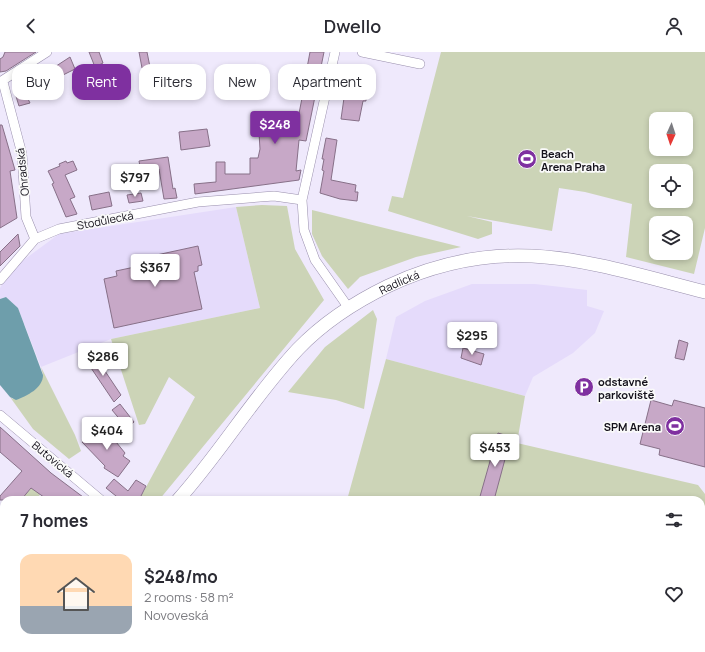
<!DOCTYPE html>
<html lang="en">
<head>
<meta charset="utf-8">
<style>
	:root { --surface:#fff; --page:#f7f7f7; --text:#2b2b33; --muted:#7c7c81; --accent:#7f30a0 }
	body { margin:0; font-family:Manrope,sans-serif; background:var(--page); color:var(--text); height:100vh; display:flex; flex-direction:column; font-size:15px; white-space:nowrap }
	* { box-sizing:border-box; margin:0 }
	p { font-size:13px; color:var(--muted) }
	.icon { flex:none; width:22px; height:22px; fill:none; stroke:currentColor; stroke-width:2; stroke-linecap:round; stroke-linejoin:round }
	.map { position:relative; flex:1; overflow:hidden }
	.panel { position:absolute; left:0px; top:444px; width:705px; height:156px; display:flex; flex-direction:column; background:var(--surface); border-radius:12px 12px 0 0; box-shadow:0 2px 6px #0003 }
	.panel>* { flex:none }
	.hud { position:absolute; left:12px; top:12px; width:400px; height:36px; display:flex; gap:8px }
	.needle { width:26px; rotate:183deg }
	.controls { position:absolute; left:649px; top:60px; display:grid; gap:8px }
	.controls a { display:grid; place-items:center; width:44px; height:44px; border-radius:8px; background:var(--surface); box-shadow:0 2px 6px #0003; font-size:20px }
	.price { position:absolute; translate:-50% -34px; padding:0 9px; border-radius:4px; background:#fff; color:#222; font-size:13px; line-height:26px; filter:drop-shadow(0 1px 2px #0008) }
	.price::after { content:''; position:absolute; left:50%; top:24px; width:12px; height:9px; margin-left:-6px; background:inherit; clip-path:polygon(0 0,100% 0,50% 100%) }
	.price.active { background:var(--accent); color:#fff }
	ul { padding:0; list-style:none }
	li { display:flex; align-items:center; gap:12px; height:100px; padding:0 20px }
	li span { display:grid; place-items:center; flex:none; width:112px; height:80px; border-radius:12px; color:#555 }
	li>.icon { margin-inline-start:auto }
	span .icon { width:48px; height:48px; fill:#fffc; stroke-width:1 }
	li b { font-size:17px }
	h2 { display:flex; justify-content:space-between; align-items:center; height:48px; padding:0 20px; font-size:17px }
	.chip { padding:0 14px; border-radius:12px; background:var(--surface); box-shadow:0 2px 6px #0003; font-size:14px; line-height:36px }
	.chip.active { background:var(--accent); color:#fff }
	header { display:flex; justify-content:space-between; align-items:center; height:52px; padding:0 20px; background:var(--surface); font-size:18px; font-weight:600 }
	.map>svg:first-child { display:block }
	.built { fill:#e5dbfb }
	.green { fill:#ccd4b7; fill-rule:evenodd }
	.water { fill:#6e9eab }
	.building { fill:#c7a8c7; stroke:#877088 }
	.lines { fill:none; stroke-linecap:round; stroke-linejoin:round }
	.minor-casing { stroke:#998fad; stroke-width:10 }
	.secondary-casing { stroke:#998fad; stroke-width:14 }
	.minor { stroke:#fff; stroke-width:9 }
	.secondary { stroke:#fff; stroke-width:13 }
	.labels { text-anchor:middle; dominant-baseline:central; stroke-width:3.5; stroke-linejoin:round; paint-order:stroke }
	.poi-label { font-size:11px; font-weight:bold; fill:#13101a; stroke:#fafafa; text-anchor:start }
	.street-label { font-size:11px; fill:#13101a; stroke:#fafafa }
</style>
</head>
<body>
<header><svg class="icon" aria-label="back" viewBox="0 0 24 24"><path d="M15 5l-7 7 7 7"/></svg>Dwello<svg class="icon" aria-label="person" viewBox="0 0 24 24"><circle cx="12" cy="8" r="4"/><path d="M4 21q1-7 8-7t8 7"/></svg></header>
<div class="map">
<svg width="705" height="600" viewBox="0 0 705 600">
	<rect width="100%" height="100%" fill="#efe9fc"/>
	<path class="built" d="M236,155L260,256L111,287L41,315L18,256L6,245L0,247V236L8,223L21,210L59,182Z
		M472,232H535L587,238V254L604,259L595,281L573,301L533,325L525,344L386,307L396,265L425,249Z"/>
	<path class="green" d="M441,0H705V176L694,222L626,205L632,152L585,140L559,136L552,179L467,164L492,170V182L478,187L388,159L392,144L403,146ZM656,67H686V97H656ZM656,119H686V149H656ZM656,171H686V201H656Z
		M262,153L287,154L295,197L324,248L159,448H139L195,345L169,325L145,372L139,373L111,287L260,256L236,155Z
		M312,158L461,195L416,205L360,225L348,237L322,204L312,182Z
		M373,258L377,267L364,357L336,348L288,340L325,295Z
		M386,307L525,344L517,391L698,433L705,442V500L701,509V448H347Z
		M41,315L75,383L81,399L69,407L33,377L10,345L13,347L43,323Z
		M47,418L54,424L36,448H21Z
		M330,596H662L661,600H327Z"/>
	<path class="water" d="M6,245L18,256L43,323C43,336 27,344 16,348L10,345L0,333V247Z"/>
	<path class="building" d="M5,0H36L6,19L0,20V7L3,5Z
		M89,0H99L103,11L95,15Z
		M139,0H147L150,15L142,16Z
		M310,0H324L306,89L299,88L296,119L301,118L299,128L195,142L194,132L216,130V110H225V122H250V106H258L260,97L259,81L287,83V80L295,82L303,41L297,40L298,31L304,32Z
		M70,5L75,17L59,25L60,27L51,35L28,47L30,51L19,54L15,41Z
		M358,29L366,30V49H363L359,69L341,67L344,46L356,47Z
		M0,73H2L15,118L10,119L17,166L0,176Z
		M207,77L210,94L181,98L179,80Z
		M326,86L337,88L331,128L356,133L355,140H358L357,149L340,147L320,141L324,119L322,118L324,107H322Z
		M168,105L173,137L175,136L177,146L164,147L159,117L141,120L139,109Z
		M66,109L67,111L73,109L77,118L65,123L75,145L70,147L77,162L66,165L52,132L54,131L48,119L60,114L59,112Z
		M109,140L112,154L92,158L89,144Z
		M141,141L143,149L129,151L127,143Z
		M18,182L20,194L0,214V200Z
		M198,194L202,213L198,214V219L194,220L202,257L114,276L104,227L117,224L116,219L144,213L143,208L152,206V204Z
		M679,288L688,291L684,308L675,306Z
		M463,296L484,302L481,313L461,306Z
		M93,301L121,343L114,350L85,307Z
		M651,348L672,354L674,348L705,356V415L659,403L660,397L640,392Z
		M120,352L134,370L127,376L112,358Z
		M103,374L125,401L123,404L130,409L118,425L104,416L105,414L82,390Z
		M0,375L51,421L87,448H48L31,436L21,448H0V444L22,419L0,400Z
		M498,381L511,385L494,448H479Z
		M114,427L128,439L136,428L146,434L139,448H121L106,436Z"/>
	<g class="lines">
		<g class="minor-casing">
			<path id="minor" d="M335,0L302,148L304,178L315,208L348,255
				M362,0L420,12
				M0,30L47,0
				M3,30L22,102L26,165L35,187
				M0,228L35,187L59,177L198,150L274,144L302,148
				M0,363L101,448
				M287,596L291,600
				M309,600L312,596"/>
		</g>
		<g class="secondary-casing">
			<g id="secondary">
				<path id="s1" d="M178,448C221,400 254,344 298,297C324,270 355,250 388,234C505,179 588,210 705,240"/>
				<path d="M0,561L4,560"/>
			</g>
		</g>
		<use href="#minor" class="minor"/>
		<use href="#secondary" class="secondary"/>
	</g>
	<defs>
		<g id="stadium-disc" transform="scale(1)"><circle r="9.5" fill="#7f30a0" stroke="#fafafa"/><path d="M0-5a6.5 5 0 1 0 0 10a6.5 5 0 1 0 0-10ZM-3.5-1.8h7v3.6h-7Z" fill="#fff"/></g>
		<g id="parking-disc" transform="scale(1)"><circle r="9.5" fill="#7f30a0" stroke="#fafafa"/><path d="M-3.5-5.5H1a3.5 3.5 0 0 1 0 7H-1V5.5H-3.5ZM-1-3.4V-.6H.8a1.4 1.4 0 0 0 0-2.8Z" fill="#fff"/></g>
	</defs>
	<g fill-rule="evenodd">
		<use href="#stadium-disc" x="527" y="107"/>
		<use href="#parking-disc" x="584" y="335"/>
		<use href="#stadium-disc" x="675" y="374"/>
	</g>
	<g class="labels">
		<g class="poi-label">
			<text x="541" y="101">Beach<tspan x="541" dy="13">Arena Praha</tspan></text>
			<text x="598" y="329">odstavné<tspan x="598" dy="13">parkoviště</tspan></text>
			<text x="661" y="374" text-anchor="end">SPM Arena</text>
		</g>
		<g class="street-label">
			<text transform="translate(22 120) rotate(-96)">Ohradská</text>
			<text transform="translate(105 168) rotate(-11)">Stodůlecká</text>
			<text stroke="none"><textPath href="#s1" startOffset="315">Radlická</textPath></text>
			<text transform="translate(53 407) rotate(40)">Butovická</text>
		</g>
	</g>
</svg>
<div class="controls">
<a><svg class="needle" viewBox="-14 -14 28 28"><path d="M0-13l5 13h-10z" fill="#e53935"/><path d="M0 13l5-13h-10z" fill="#7c7c81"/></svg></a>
<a><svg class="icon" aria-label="locate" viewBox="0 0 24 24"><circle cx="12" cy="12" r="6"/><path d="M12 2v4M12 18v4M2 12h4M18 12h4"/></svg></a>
<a><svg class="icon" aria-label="layers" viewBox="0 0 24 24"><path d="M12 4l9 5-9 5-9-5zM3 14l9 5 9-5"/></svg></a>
</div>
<b class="price active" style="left:275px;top:93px">$248</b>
<b class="price" style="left:135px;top:146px">$797</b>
<b class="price" style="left:155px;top:236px">$367</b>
<b class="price" style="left:472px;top:304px">$295</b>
<b class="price" style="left:103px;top:325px">$286</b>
<b class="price" style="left:107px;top:399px">$404</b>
<b class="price" style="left:495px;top:416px">$453</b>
<div class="hud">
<a class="chip">Buy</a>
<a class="chip active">Rent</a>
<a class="chip">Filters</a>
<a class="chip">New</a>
<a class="chip">Apartment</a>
</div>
<section class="panel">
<h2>7 homes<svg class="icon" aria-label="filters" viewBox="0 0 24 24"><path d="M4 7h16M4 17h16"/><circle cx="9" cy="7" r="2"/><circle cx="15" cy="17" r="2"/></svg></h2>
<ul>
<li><span style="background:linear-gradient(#ffd9b3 65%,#9aa5b1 0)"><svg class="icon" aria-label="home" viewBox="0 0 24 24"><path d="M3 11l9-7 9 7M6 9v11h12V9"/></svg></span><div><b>$248/mo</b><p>2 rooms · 58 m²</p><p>Novoveská</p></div><svg class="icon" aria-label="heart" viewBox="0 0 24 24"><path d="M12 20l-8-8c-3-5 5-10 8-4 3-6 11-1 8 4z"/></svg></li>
</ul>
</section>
</div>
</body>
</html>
